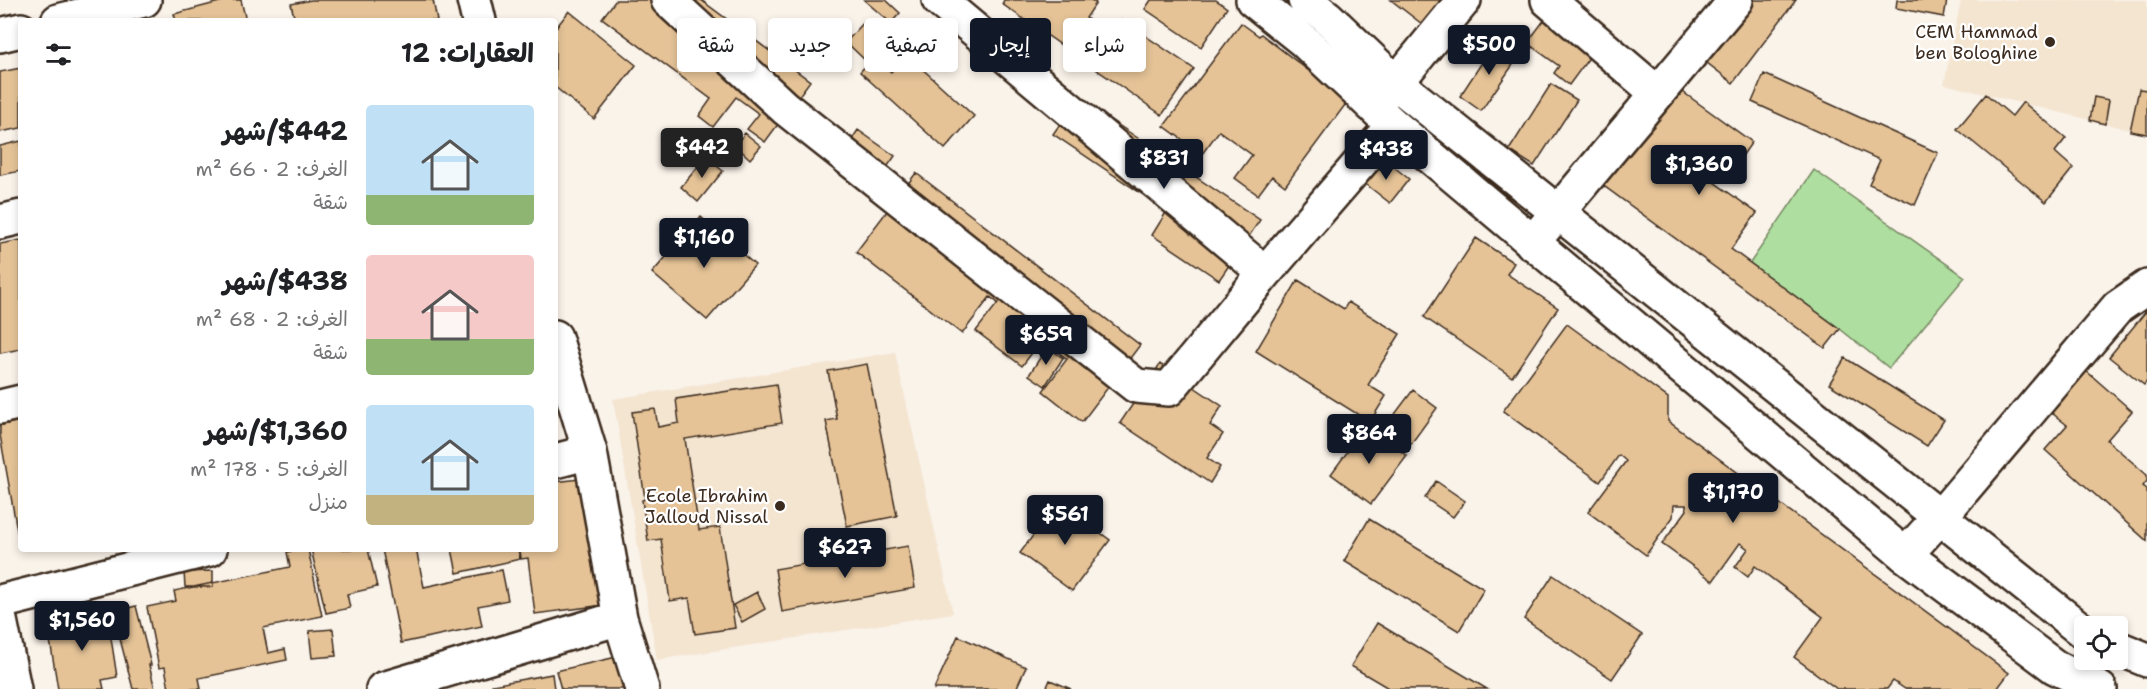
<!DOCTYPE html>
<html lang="ar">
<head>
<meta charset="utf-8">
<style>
	:root { --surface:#fff; --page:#f2f2f2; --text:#202124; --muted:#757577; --accent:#111827 }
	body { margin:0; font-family:"Shantell Sans","Playpen Sans Arabic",sans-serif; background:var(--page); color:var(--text); direction:rtl; height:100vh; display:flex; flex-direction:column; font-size:22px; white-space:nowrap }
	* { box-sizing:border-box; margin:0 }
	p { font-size:20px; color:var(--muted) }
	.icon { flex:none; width:33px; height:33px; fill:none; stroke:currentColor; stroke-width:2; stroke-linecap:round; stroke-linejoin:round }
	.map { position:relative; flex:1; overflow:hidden; direction:ltr }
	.side { position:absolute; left:18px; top:18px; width:540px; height:534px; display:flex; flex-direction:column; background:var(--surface); border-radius:6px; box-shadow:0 3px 9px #0003; direction:rtl }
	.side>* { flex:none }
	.banner { position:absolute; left:576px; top:18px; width:570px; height:54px; direction:rtl; display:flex; gap:12px }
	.fabs { position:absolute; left:2074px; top:616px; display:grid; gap:12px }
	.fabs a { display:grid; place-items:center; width:54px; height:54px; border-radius:6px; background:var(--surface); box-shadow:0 3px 9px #0003; font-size:30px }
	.price { position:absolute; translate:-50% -51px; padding:0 14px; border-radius:6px; background:var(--accent); color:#fff; font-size:20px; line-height:39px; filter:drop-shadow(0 2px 3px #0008) }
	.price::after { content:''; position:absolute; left:50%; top:36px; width:18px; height:14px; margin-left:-9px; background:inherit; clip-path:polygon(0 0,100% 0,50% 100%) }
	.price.active { background:#222; color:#fff }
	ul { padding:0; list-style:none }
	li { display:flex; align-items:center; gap:18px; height:150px; padding:0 24px }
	li span { display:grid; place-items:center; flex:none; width:168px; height:120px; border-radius:6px; color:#555 }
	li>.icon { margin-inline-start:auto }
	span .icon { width:72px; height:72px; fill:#fffc; stroke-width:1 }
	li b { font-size:26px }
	h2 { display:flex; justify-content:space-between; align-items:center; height:72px; padding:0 24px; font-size:26px }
	.chip { padding:0 21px; border-radius:6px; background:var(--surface); box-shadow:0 3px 9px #0003; font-size:21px; line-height:54px }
	.chip.active { background:var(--accent); color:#fff }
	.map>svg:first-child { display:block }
	.built { fill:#f4e5d1 }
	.green { fill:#aedfa0; stroke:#74845f; stroke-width:1.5 }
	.building { fill:#e5c397; stroke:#3b2a1e; stroke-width:1.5 }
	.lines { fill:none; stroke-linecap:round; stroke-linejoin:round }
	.minor-casing { stroke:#3b2a1e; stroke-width:38 }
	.major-casing { stroke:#3b2a1e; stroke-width:38 }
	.minor { stroke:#fff; stroke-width:33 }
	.major { stroke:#fff; stroke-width:33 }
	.poi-dot { fill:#3b2a1e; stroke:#fff; stroke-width:2 }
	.labels { text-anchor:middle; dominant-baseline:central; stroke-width:4.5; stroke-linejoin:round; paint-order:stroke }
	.poi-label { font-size:18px; fill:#3b2a1e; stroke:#fff; text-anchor:end }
</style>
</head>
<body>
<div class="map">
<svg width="2147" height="689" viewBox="0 0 2147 689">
	<rect width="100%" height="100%" fill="#faf3ea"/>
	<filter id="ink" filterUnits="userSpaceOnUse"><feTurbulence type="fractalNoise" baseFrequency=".0167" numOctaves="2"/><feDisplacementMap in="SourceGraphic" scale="12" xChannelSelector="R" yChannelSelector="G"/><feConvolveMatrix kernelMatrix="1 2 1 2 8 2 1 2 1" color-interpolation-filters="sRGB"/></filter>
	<g filter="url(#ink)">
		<path class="built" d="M1961,0H2147V134L1944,84Z
			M895,352L953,613L657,660L613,399Z"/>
		<path class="green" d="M1814,170L1965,277L1889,368L1840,329L1750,263Z"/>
		<path class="building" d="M227,0H241L246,21H176L174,14Z
			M311,0H433L437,21H295L291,4Z
			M616,0H701L810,81L765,142L747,129L759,114L736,97L713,127L699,116L711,99L602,18Z
			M864,0H886L900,13L891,23Z
			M1004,0H1091L1096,3L1086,18L1111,35L1122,20L1194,69L1162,115L1002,4Z
			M1151,0H1216L1227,8L1201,47L1145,9Z
			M1391,0H1441L1422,24Z
			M1747,0H1796L1733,83L1702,59Z
			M1897,0H1947L1944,17L1896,8Z
			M569,11L636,65L594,119L555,87V29Z
			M1545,19L1594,51L1569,85L1554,73L1559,66L1527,43Z
			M866,20L885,37L871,54L891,72L906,54L974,116L945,149L860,72L868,63L846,42Z
			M1241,23L1259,36L1261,34L1348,101L1285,186L1272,176L1258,195L1235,178L1252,155L1219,131L1202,154L1164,126Z
			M1496,41L1519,56L1481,111L1460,96Z
			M21,68V128L0,132V72Z
			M1764,74L1938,153L1915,205L1869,184L1880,160L1752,102Z
			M1669,82L1752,142L1738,162L1732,158L1714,182L1757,213L1731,249L1840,329L1825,348L1597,181Z
			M1551,84L1577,100L1534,166L1509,150Z
			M2139,89L2147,90V134L2130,131Z
			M1986,94L2012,116L2023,102L2066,138L2055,152L2073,168L2046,202L1957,129Z
			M2094,97L2109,100L2105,124L2090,120Z
			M1078,98L1260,220L1219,280L1152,235L1167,211L1053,134Z
			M858,130L895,156L878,180L842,154Z
			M745,133L761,146L750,159L735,145Z
			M21,141V171L0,175V146Z
			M706,157L723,171L698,202L681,187Z
			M1383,158L1409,179L1390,203L1363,182Z
			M916,173L1140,345L1082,422L1043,391L1067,359L1042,340L1022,366L976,331L998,303L990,297L962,334L856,252Z
			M701,217L755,265L707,320L652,273Z
			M1476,238L1514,263L1507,274L1558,308L1512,377L1424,317Z
			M21,240V349L0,353V244Z
			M1298,280L1344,309L1348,302L1400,334L1368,385L1386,396L1370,422L1256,351Z
			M2147,310V381L2144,385L2109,357Z
			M1567,324L1668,398V421L2009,673L1997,689H1905L1893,681L1887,689H1837L1794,657L1823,617L1755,566L1748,577L1735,567L1748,549L1740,543L1713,581L1662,544L1687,510L1686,505H1674L1673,517L1646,555L1588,512L1626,461L1619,455L1600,482L1503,411Z
			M1047,347L1063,358L1045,386L1029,375Z
			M1845,358L1944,420L1927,446L1829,384Z
			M867,364L897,516L847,526L826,421L837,419L828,371Z
			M1160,364L1222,406L1210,425L1223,434L1207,458L1220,467L1210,483L1120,423Z
			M2084,369L2132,411L2107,440L2147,475V481L2143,486L2147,489V541L2045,450L2067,425L2048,410Z
			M776,384L782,423L685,439L699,530L720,527L735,628L695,634L689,598L670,601L661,539L648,541L642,500L645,499L632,412L655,409L658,427L679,423L676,399Z
			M1413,390L1437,408L1408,448L1383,430Z
			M21,421V547H20L0,435V425Z
			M1367,425L1407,456L1371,504L1331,474Z
			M588,478L604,605L535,614L528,558L521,559L520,549H555V482Z
			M1436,481L1465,501L1453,517L1425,498Z
			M1058,502L1110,540L1072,591L1020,553Z
			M1369,519L1484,589L1459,631L1344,561Z
			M908,546L915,588L782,612L775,569Z
			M302,549H308L322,616L263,628L268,653L285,649L287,660L199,678L201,689H169L165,667L159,668L147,607L176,601L174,591L290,567L287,552Z
			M311,549H368L377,587L347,594L350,608L326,613Z
			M382,549H416L424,587L502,570L508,600L478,606L482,626L401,643Z
			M452,549H518L520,559L457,573Z
			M213,571V587H185L184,572Z
			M1553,575L1642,635L1612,679L1524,619Z
			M757,592L765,609L742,622L733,605Z
			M136,606L151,665H149L155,689H133L113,612Z
			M107,612L117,677L102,680L104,689H58L47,622Z
			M1377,623L1487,689H1390L1351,666Z
			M333,629L336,656L312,658L309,631Z
			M958,636L1026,667L1016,689H934Z
			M621,656L628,689H561L556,671Z
			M552,674L554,689H492V685Z
			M1050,680L1071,689H1046Z"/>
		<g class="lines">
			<g class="minor-casing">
				<path id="minor" d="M474,0L479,21
					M668,0L785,108L1136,386L1169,389L1265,273L1393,125
					M939,0L1265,273
					M1548,0L1657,93
					M58,21L144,0
					M0,35L21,30
					M1374,102L1396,83L1464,0
					M0,222L21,217
					M1532,243L1736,0
					M555,337L590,452L620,618L642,689
					M0,407L21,402
					M555,461L590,452
					M1905,555L1940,517L2118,307L2147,287
					M0,602L210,549
					M0,620L14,689
					M383,689L620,618"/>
			</g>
			<g class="major-casing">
				<path id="major" d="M1253,0L1304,41L1393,125L1905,555L2055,667L2100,689
					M1305,0L1327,17L1396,83L2085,633
					M2118,648L2147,660"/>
			</g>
			<use href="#minor" class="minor"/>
			<use href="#major" class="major"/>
		</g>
	</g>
	<g class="poi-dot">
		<circle cx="2050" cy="42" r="6"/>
		<circle cx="780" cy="506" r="6"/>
	</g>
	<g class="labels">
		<g class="poi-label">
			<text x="2038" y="32">CEM Hammad<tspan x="2038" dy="21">ben Bologhine</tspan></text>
			<text x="768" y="496">Ecole Ibrahim<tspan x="768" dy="21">Jalloud Nissal</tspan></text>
		</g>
	</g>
</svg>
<div class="fabs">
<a><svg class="icon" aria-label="locate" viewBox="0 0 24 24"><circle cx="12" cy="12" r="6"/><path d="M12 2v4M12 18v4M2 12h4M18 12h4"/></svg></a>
</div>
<b class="price" style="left:1489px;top:76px">$500</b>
<b class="price active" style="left:702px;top:179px">$442</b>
<b class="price" style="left:1386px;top:181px">$438</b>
<b class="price" style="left:1164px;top:190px">$831</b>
<b class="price" style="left:1699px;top:196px">$1,360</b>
<b class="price" style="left:704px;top:269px">$1,160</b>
<b class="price" style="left:1046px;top:366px">$659</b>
<b class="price" style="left:1369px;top:465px">$864</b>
<b class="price" style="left:1733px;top:524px">$1,170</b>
<b class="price" style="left:1065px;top:546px">$561</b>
<b class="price" style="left:845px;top:579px">$627</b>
<b class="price" style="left:82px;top:652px">$1,560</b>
<div class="banner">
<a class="chip">شراء</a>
<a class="chip active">إيجار</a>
<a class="chip">تصفية</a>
<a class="chip">جديد</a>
<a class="chip">شقة</a>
</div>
<section class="side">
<h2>العقارات: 12<svg class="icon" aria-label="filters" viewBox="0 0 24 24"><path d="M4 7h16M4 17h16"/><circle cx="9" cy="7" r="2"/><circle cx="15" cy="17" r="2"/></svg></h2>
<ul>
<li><span style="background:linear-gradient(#bfe0f5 75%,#8fb573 0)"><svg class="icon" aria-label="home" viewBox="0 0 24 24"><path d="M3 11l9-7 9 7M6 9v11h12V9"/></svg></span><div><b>$442/شهر</b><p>الغرف: 2 · 66 m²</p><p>شقة</p></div></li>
<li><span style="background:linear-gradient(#f6c9c9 70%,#8fb573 0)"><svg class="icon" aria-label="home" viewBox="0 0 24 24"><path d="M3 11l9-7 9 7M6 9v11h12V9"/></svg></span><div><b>$438/شهر</b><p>الغرف: 2 · 68 m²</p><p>شقة</p></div></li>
<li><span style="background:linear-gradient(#bfe0f5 75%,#c2b280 0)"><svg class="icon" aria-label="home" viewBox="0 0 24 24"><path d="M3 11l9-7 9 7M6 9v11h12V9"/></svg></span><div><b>$1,360/شهر</b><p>الغرف: 5 · 178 m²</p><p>منزل</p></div></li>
</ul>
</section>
</div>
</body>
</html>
